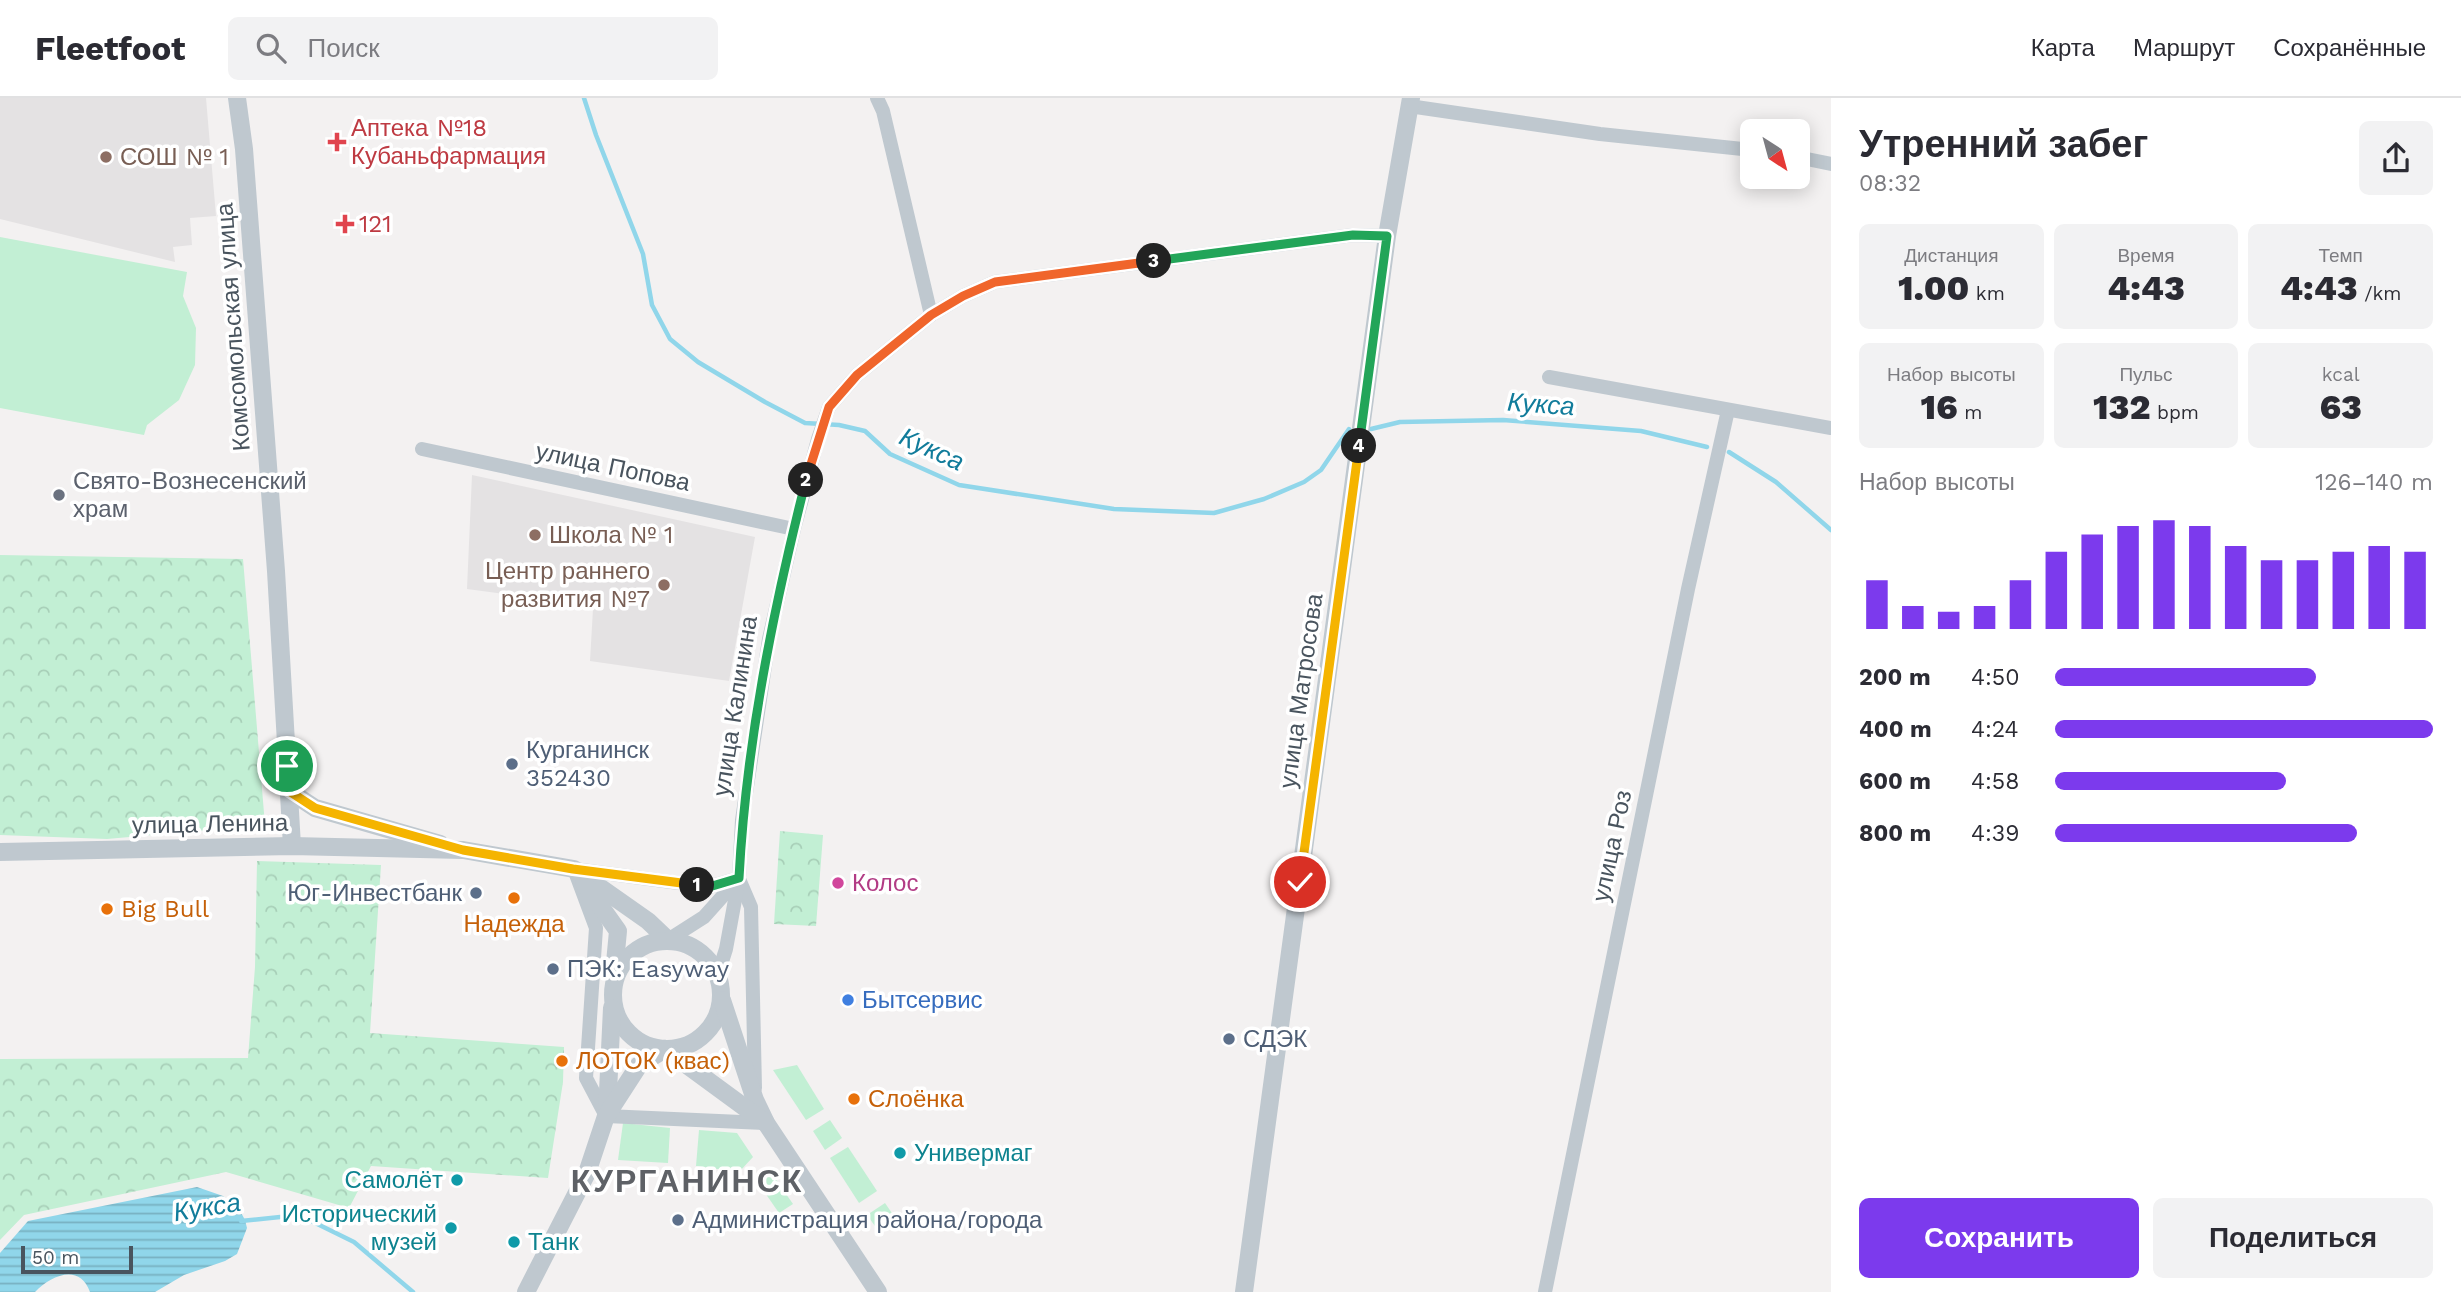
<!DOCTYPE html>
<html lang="ru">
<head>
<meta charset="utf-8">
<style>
  :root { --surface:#fff; --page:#f2f2f3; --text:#2b2b33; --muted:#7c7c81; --line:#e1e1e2; --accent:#7c3aed }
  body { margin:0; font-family:"Work Sans",sans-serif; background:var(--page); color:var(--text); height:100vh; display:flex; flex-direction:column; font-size:26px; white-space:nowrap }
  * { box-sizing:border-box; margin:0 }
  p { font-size:23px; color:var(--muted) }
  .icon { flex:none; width:38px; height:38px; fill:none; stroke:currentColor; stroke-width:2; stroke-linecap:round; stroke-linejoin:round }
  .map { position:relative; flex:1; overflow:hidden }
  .side { display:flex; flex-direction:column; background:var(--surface); width:630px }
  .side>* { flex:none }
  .needle { width:46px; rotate:144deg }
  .controls { position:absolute; left:1740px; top:21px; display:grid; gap:14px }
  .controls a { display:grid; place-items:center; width:70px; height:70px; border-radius:10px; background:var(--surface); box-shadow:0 4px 18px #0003; font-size:35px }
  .scale { position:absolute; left:21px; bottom:18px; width:112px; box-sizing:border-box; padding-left:7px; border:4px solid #49545e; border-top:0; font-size:19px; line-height:24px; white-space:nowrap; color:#49545e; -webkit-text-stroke:5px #fff; paint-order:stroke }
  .pin { position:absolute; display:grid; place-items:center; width:60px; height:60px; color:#fff; margin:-30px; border:4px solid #fff; border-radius:50%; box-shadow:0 2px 7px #0007 }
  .km { position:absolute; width:35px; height:35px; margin:-18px; border-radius:50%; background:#222; color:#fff; font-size:19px; line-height:35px; text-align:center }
  .round { display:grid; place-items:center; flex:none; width:74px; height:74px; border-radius:10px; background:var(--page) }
  .overview { display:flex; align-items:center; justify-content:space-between; height:119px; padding:0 28px }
  h1 { font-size:38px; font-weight:800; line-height:52px }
  .stats { display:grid; grid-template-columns:repeat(3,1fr); gap:10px; height:119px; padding:7px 28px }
  .stats div { display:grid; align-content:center; border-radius:10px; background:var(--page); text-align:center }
  .stats b { font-size:35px; font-weight:800 }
  .stats small { font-size:19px; font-weight:400 }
  .stats p { font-size:19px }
  .chart { height:196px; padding:14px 28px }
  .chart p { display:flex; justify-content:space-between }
  .chart svg { width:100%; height:126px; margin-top:7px; stroke:var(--accent); stroke-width:6 }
  .action { display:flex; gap:14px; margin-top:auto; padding:14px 28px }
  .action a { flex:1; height:80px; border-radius:10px; background:var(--accent); color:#fff; font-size:28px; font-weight:800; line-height:80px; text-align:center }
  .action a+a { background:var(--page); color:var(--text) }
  ul { padding:0 28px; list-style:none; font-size:23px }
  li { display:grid; grid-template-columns:112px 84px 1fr; align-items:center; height:52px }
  li i { height:18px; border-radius:9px; background:var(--accent) }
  header { display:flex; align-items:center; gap:42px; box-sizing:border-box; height:98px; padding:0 35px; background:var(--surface); border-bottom:2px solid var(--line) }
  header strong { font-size:33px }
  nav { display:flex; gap:38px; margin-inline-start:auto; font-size:24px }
  .search { width:490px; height:63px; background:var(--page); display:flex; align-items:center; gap:18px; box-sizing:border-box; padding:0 24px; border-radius:10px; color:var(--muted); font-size:26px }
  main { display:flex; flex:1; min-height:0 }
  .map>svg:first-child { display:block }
  .education { fill:#e4e2e3 }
  .grass { fill:#c2efd4 }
  .park { fill:url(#park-crowns) }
  .water { fill:url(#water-rules) }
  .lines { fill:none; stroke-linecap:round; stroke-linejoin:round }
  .stream { stroke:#90d6ea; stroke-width:4.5 }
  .minor { stroke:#bfc8cf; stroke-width:14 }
  .tertiary { stroke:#bfc8cf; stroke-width:18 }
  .split-1-casing { stroke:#fff; stroke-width:14 }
  .split-2-casing { stroke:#fff; stroke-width:14 }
  .split-3-casing { stroke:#fff; stroke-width:14 }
  .split-4-casing { stroke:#fff; stroke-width:14 }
  .split-5-casing { stroke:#fff; stroke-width:14 }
  .split-1 { stroke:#f5b400; stroke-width:9 }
  .split-2 { stroke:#22a559; stroke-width:9 }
  .split-3 { stroke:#f0652b; stroke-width:9 }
  .split-4 { stroke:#22a559; stroke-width:9 }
  .split-5 { stroke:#f5b400; stroke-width:9 }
  .health-dot { fill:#e0444e; stroke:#fff; stroke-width:2.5 }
  .education-dot { fill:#8d6e63; stroke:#fff; stroke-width:2.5 }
  .worship-dot { fill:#6b7280; stroke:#fff; stroke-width:2.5 }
  .service-dot { fill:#5c6f8a; stroke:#fff; stroke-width:2.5 }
  .hotel-dot { fill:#d1479c; stroke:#fff; stroke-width:2.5 }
  .food-dot { fill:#e8710a; stroke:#fff; stroke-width:2.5 }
  .shop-dot { fill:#3f7fe0; stroke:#fff; stroke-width:2.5 }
  .culture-dot { fill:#0f9aa8; stroke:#fff; stroke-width:2.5 }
  .labels { text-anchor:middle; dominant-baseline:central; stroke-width:7; stroke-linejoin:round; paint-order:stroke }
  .health-label { font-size:24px; fill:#be3a42; stroke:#fff; text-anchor:start }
  .education-label { font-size:24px; fill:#785e54; stroke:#fff; text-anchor:start }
  .street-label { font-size:24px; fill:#49545e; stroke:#fff }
  .worship-label { font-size:24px; fill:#5b616d; stroke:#fff; text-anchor:start }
  .service-label { font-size:24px; fill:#4e5e75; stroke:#fff; text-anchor:start }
  .hotel-label { font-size:24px; fill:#b23c85; stroke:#fff; text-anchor:start }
  .food-label { font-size:24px; fill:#c56008; stroke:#fff; text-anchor:start }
  .shop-label { font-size:24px; fill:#366cbe; stroke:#fff; text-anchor:start }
  .culture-label { font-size:24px; fill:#0d838f; stroke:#fff; text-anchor:start }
  .water-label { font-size:26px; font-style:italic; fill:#117c9b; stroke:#fff }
  .district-label { font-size:32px; font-weight:bold; letter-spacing:2px; fill:#5e6166; stroke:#fff }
</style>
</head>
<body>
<header>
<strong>Fleetfoot</strong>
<div class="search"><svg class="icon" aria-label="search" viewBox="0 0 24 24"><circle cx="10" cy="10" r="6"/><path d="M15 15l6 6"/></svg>Поиск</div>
<nav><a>Карта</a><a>Маршрут</a><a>Сохранённые</a></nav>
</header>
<main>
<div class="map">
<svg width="1831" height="1194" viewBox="0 0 1831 1194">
  <defs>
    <pattern id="park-crowns" width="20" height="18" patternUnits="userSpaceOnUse" patternTransform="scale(1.75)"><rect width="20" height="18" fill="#c2efd4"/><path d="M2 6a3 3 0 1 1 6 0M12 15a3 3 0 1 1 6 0" fill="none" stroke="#a8cfb8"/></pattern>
    <pattern id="water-rules" width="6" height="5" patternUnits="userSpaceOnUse" patternTransform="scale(1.75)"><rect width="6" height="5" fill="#90d6ea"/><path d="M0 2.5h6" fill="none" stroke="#78b0c1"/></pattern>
  </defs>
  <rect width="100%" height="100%" fill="#f3f1f1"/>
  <!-- education -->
  <g class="education">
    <path d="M0 0H206L216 118 190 120 192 147 173 149 175 164 0 121Z"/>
    <path d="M472 377 755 439 729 583 590 563 593 511 579 506 467 491Z"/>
  </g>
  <!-- grass -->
  <g class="grass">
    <path d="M0 139 187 174 183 198 196 230 195 267 179 302 147 327 144 337 0 310Z"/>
    <path d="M797 967 824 1011 806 1022 773 972Z"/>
    <path d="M830 1022 842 1040 825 1052 813 1033Z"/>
    <path d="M623 1025 670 1030 668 1065 618 1062Z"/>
    <path d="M699 1032 737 1035 753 1059 739 1074 696 1068Z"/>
    <path d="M848 1049 877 1093 859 1105 830 1060Z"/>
    <path d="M768 1070 793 1106 779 1115 754 1079Z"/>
    <path d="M885 1105 898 1124 880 1135 867 1117Z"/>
  </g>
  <!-- park -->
  <g class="park">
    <path d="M0 457 243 461 265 727 107 741 0 737Z"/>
    <path d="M780 733 823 737 816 828 774 826Z"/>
    <path d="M257 763 381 767 370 935 564 949 563 984 548 1080 371 1068 349 1110 226 1074 24 1117 0 1142V961L248 960 255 869Z"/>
  </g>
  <!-- water -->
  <path class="water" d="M197 1089 223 1098 238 1109 245 1122 247 1130 237 1156 225 1163 184 1177 155 1194H90C80 1165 51 1177 35 1194H0V1155L28 1123Z"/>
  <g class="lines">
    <!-- stream -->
    <g class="stream">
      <path d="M584 0 596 37 643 156 652 207 670 241 698 264 765 304 805 325 839 327 865 333 890 356 959 387 1114 411 1214 415 1264 401 1304 384 1321 372 1349 331"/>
      <path d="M1371 331 1400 324 1503 322 1641 333 1707 349"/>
      <path d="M1729 354 1776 384 1831 432"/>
      <path d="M241 1123 299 1117 354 1144 413 1194"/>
    </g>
    <!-- minor -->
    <g class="minor">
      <path d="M877 0 883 13 931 217"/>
      <path d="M1409 8 1600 36 1752 52"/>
      <path d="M1797 59 1831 66"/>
      <path d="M1549 279 1831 330"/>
      <path d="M422 351 794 431"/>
      <path d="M739 780 709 789 574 771 596 830 586 980 606 1018 766 1025"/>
      <path d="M739 781 751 809 755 990"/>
      <path d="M668 842 704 819 738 781"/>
      <path d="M718 876 726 851 739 780 742 722 769 541 794 431 818 341 829 309 857 277 931 217 963 198 995 184 1353 137 1387 138"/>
      <path d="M1545 1194 1688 491 1728 312"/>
    </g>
    <!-- tertiary -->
    <g class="tertiary">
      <path d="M237 0 244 51 276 473 292 748"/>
      <path d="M289 693 315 710 440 746"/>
      <path d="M0 754 292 748 463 752 574 771 648 823 668 842"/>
      <path d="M584 785 618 833 614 875"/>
      <circle cx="667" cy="897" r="54"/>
      <path d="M722 902 755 1002 766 1025 878 1194"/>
      <path d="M607 1015 612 910"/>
      <path d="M526 1194 587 1075 606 1018 639 967 665 951 766 1025"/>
      <path d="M1244 1194 1387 138 1411 0"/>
    </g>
  </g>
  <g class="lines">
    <!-- split-1 casing -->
    <g class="split-1-casing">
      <path id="split-1" d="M287 668 289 693 315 710 463 752 573 771 697 787"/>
    </g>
    <!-- split-2 casing -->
    <g class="split-2-casing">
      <path id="split-2" d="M697 787 709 789 739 780C746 646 773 512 806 382"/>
    </g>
    <!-- split-3 casing -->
    <g class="split-3-casing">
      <path id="split-3" d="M806 382 829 309 857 277 931 217 963 198 995 184 1154 163"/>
    </g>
    <!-- split-4 casing -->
    <g class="split-4-casing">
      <path id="split-4" d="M1154 163 1353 137 1387 138 1359 348"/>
    </g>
    <!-- split-5 casing -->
    <g class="split-5-casing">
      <path id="split-5" d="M1300 784 1359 348"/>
    </g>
    <!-- split-1 -->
    <use href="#split-1" class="split-1"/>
    <!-- split-2 -->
    <use href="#split-2" class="split-2"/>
    <!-- split-3 -->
    <use href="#split-3" class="split-3"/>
    <!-- split-4 -->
    <use href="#split-4" class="split-4"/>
    <!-- split-5 -->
    <use href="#split-5" class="split-5"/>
  </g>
  <!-- markers -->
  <g class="health-dot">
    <path d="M333.5 33.5h7v7h7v7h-7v7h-7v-7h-7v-7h7z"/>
    <path d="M341.5 115.5h7v7h7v7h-7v7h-7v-7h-7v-7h7z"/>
  </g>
  <g class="education-dot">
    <circle cx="106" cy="59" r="7"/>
    <circle cx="535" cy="437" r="7"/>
    <circle cx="664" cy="487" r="7"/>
  </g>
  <circle class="worship-dot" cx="59" cy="397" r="7"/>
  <g class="service-dot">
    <circle cx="512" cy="666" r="7"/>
    <circle cx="476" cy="795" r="7"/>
    <circle cx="553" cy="871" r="7"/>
    <circle cx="1229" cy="941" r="7"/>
    <circle cx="678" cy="1122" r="7"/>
  </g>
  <circle class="hotel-dot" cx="838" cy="785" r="7"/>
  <g class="food-dot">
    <circle cx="514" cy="800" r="7"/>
    <circle cx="107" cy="811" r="7"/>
    <circle cx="562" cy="963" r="7"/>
    <circle cx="854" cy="1001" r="7"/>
  </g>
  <circle class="shop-dot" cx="848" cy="902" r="7"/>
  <g class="culture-dot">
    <circle cx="900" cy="1055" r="7"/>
    <circle cx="457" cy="1082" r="7"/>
    <circle cx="451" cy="1130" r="7"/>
    <circle cx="514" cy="1144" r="7"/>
  </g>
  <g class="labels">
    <!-- health labels -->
    <g class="health-label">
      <text x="351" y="30">Аптека №18<tspan x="351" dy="28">Кубаньфармация</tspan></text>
      <text x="359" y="126">121</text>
    </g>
    <!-- education labels -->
    <g class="education-label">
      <text x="120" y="59">СОШ № 1</text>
      <text x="549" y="437">Школа № 1</text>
      <text x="650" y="473" text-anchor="end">Центр раннего<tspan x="650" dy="28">развития №7</tspan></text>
    </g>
    <!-- street labels -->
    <g class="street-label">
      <text transform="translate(233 229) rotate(-94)">Комсомольская улица</text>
      <text transform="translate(613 369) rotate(12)">улица Попова</text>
      <text transform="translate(1301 593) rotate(-82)">улица Матросова</text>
      <text transform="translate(735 608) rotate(-81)">улица Калинина</text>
      <text transform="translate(210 726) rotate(-1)">улица Ленина</text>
      <text transform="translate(1612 748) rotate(-78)">улица Роз</text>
    </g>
    <!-- worship labels -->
    <g class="worship-label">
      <text x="73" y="383">Свято-Вознесенский<tspan x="73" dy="28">храм</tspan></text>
    </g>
    <!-- service labels -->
    <g class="service-label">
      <text x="526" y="652">Курганинск<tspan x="526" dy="28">352430</tspan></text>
      <text x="462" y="795" text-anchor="end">Юг-Инвестбанк</text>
      <text x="567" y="871">ПЭК: Easyway</text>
      <text x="1243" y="941">СДЭК</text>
      <text x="692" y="1122">Администрация района/города</text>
    </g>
    <!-- hotel labels -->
    <g class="hotel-label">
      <text x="852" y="785">Колос</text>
    </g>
    <!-- food labels -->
    <g class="food-label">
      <text x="121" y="811">Big Bull</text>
      <text x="514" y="826" text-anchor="middle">Надежда</text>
      <text x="576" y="963">ЛОТОК (квас)</text>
      <text x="868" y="1001">Слоёнка</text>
    </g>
    <!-- shop labels -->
    <g class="shop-label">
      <text x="862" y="902">Бытсервис</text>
    </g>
    <!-- culture labels -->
    <g class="culture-label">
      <text x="914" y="1055">Универмаг</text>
      <text x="443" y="1082" text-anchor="end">Самолёт</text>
      <text x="437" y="1116" text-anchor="end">Исторический<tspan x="437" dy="28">музей</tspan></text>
      <text x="528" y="1144">Танк</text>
    </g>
    <!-- water labels -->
    <g class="water-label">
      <text transform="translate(1541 306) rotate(4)">Кукса</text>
      <text transform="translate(932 351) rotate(25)">Кукса</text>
      <text transform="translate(207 1109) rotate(-9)">Кукса</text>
    </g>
    <!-- district labels -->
    <g class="district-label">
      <text x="687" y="1083">КУРГАНИНСК</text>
    </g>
  </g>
</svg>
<div class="controls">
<a><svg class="needle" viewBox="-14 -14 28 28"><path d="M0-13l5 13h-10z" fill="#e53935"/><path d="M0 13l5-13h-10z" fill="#7c7c81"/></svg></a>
</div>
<div class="scale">50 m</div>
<div class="pin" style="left:287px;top:668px;background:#1e9e55"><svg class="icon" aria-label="arrive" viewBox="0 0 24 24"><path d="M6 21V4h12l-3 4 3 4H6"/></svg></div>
<div class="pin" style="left:1300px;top:784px;background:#d93025"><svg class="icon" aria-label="check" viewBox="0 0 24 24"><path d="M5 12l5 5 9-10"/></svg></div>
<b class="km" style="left:697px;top:787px">1</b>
<b class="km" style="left:806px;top:382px">2</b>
<b class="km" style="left:1154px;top:163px">3</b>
<b class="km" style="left:1359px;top:348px">4</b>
</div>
<section class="side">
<div class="overview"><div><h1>Утренний забег</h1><p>08:32</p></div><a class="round"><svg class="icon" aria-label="share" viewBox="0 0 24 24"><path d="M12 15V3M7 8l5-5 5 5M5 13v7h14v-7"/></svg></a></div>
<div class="stats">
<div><p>Дистанция</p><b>1.00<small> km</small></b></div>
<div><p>Время</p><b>4:43</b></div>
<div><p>Темп</p><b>4:43<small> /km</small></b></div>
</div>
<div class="stats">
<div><p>Набор высоты</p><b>16<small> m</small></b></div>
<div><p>Пульс</p><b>132<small> bpm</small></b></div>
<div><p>kcal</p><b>63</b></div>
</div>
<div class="chart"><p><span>Набор высоты</span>126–140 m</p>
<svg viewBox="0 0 160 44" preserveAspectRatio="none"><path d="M5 44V27M15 44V36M25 44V38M35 44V36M45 44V27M55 44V17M65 44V11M75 44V8M85 44V6M95 44V8M105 44V15M115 44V20M125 44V20M135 44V17M145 44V15M155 44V17"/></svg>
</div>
<ul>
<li><b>200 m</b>4:50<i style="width:69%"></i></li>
<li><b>400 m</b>4:24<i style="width:100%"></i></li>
<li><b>600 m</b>4:58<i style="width:61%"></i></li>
<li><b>800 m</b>4:39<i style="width:80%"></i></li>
</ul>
<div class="action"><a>Сохранить</a><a>Поделиться</a></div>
</section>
</main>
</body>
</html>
